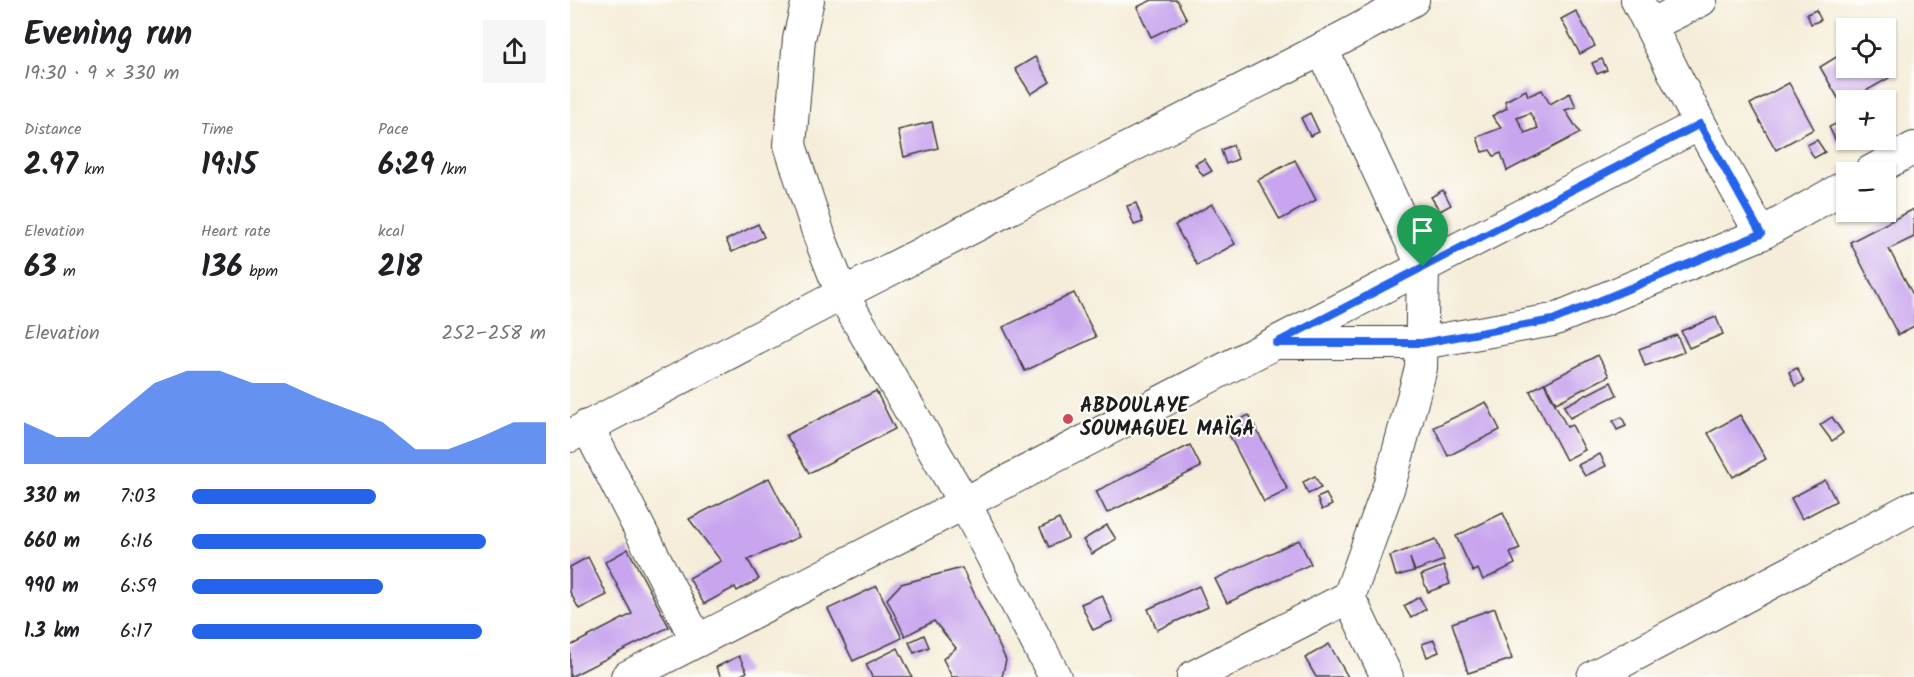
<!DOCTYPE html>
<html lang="en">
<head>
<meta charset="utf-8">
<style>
  :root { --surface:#fff; --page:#f6f6f6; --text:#202124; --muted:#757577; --accent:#2563eb }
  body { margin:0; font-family:Kalam,sans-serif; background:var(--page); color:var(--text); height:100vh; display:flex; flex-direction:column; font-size:22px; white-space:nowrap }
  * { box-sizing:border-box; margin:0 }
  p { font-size:20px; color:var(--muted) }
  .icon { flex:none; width:33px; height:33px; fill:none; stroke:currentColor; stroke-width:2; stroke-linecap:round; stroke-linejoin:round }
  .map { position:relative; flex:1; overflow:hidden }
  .sheet { display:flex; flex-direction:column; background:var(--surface); width:570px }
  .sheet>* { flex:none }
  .tools { position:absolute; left:1266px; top:18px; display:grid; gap:12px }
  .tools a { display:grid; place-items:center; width:60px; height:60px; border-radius:0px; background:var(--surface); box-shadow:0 2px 4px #0004; font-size:30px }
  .pin { position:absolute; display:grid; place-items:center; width:51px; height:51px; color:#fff; margin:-62px -26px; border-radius:50% 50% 50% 0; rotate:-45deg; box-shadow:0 0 6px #0007 }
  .pin .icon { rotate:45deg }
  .round { display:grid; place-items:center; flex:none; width:63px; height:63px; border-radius:0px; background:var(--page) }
  .summary { display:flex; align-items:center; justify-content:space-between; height:102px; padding:0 24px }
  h1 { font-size:33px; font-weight:800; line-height:45px }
  .figures { display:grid; grid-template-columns:repeat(3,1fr); gap:9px; height:102px; padding:6px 24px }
  .figures div { display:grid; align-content:center }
  .figures b { font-size:30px; font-weight:800 }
  .figures small { font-size:16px; font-weight:400 }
  .figures p { font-size:16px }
  .chart { height:168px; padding:12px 24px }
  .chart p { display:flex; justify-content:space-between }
  .chart svg { width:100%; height:108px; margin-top:6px; fill:var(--accent); opacity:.7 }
  ul { padding:0 24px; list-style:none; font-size:20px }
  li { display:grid; grid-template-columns:96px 72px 1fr; align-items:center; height:45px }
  li i { height:15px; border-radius:8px; background:var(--accent) }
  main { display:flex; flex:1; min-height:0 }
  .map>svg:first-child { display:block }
  .building { fill:#c8a5ee; fill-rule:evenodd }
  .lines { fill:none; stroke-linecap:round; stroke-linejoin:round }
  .minor-casing { stroke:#3d3b38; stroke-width:34 }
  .minor { stroke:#fff; stroke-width:32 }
  .route-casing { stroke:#fff; stroke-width:12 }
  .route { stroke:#2563eb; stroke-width:8 }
  .poi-dot { fill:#d1495b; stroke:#fdfcf7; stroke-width:2 }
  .labels { text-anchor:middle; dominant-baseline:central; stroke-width:4.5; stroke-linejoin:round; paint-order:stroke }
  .poi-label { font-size:20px; font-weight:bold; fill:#1c1c1c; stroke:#fdfcf7; text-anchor:start }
</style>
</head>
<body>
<main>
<section class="sheet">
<div class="summary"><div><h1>Evening run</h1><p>19:30 · 9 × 330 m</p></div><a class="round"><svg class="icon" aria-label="share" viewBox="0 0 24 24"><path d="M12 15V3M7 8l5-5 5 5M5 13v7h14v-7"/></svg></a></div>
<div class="figures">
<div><p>Distance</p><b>2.97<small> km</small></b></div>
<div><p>Time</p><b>19:15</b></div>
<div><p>Pace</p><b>6:29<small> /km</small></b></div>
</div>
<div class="figures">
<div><p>Elevation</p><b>63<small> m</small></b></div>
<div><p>Heart rate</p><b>136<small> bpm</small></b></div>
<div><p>kcal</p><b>218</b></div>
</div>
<div class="chart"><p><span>Elevation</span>252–258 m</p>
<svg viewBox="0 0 160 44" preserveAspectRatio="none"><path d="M0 44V27L10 33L20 33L30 22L40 11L50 6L60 6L70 11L80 11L90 17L100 22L110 27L120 38L130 38L140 33L150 27L160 27V44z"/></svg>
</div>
<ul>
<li><b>330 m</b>7:03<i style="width:52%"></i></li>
<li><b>660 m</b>6:16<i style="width:83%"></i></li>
<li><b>990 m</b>6:59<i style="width:54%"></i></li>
<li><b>1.3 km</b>6:17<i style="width:82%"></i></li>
</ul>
</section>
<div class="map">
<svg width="1344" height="677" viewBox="0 0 1344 677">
  <rect width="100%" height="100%" fill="#fdfcf7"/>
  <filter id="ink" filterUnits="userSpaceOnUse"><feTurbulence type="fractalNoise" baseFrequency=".0167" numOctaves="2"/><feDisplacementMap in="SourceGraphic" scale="12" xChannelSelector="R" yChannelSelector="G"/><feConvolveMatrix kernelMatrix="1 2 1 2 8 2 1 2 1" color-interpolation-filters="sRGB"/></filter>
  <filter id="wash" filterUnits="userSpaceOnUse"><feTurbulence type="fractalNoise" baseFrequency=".008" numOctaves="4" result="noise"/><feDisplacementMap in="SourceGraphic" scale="24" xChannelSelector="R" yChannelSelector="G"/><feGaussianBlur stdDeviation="1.35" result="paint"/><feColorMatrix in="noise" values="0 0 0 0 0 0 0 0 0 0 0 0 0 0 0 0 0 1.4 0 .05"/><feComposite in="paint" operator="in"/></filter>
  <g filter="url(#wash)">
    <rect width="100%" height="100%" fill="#f5edd9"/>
    <g id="blocks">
      <!-- building -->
      <g class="building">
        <path d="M582 0H607L617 20 581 37 567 7Z"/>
        <path d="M1246 10 1251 20 1241 24 1237 14Z"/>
        <path d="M1006 11 1025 46 1010 54 991 19Z"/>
        <path d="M1276 51V68H1313L1319 78 1280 100H1276V103L1272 105 1250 67Z"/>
        <path d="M465 57 480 82 461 94 445 69Z"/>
        <path d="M1032 59 1037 70 1027 74 1022 63Z"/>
        <path d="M1219 83 1244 129 1206 150 1180 104Z"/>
        <path d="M956 90 958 96 972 90 980 104 1000 93 1006 107 995 110 1010 133 937 171 931 153 924 156 920 150 912 152 907 137 931 128 922 116 937 108 935 101ZM960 113 968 128 955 133 947 118Z"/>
        <path d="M740 113 749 132 740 136 731 118Z"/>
        <path d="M362 122 368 148 334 157 328 130Z"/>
        <path d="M1270 122 1276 134V138L1267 143 1259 127Z"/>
        <path d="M1247 140 1255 152 1244 158 1237 145Z"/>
        <path d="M663 145 668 159 656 164 651 150Z"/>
        <path d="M634 159 642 171 633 176 625 164Z"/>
        <path d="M725 160 746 200 710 220 688 180Z"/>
        <path d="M873 190 881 205 870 211 861 197Z"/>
        <path d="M566 203 573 222 564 225 557 206Z"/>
        <path d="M642 204 665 244 627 265 605 225Z"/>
        <path d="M1344 209V237L1319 249 1344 297V326L1328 335 1280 242Z"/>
        <path d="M188 224 194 237 162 252 156 240Z"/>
        <path d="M504 293 526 337 455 371 433 327Z"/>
        <path d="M1146 317 1153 334 1119 348 1111 331Z"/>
        <path d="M1107 335 1114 352 1075 366 1069 349Z"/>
        <path d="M1028 355 1039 376 986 403 975 383Z"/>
        <path d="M1227 368 1234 382 1225 386 1219 372Z"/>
        <path d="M1041 382 1047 395 1000 418 994 406Z"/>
        <path d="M974 383 997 427 1002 425 1015 450 996 460 960 391Z"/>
        <path d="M306 391 325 429 239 473 216 435Z"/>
        <path d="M916 402 930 430 878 456 864 427Z"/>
        <path d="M679 415 718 490 694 502 655 427Z"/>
        <path d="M1170 415 1196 459 1163 477 1138 433Z"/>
        <path d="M1052 417 1056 426 1047 430 1043 421Z"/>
        <path d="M1262 417 1273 433 1262 441 1250 425Z"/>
        <path d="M620 445 631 467 537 513 526 491Z"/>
        <path d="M1030 454 1036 466 1015 476 1008 465Z"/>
        <path d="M745 476 751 488 738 494 733 482Z"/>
        <path d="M199 478 229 537 178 560 189 579 167 591 165 587 134 604 119 578 151 561 119 519Z"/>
        <path d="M1255 480 1266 501 1232 519 1221 498Z"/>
        <path d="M756 494 762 505 752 510 747 498Z"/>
        <path d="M933 513 950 549 940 553 945 564 913 580 908 569 903 572 886 536Z"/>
        <path d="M489 519 498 538 479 547 470 528Z"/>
        <path d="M537 525 546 539 522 554 513 540Z"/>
        <path d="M866 539 874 560 845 571 840 558 844 571 826 576 820 556Z"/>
        <path d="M729 540 741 564 657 603 645 579Z"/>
        <path d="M58 549 99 627 0 677V646L62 614 35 562Z"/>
        <path d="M18 557 37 595 9 609 0 592V567Z"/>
        <path d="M874 566 880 584 858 592 851 575Z"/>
        <path d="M392 568 436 660 432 677H382L373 659 386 648 364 621 335 636 317 599 331 584Z"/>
        <path d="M307 586 332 638 283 661 258 609Z"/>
        <path d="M629 586 638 607 587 630 578 609Z"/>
        <path d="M532 595 543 621 523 630 511 604Z"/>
        <path d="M849 597 856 609 841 618 834 606Z"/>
        <path d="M925 608 942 659 898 673 882 623Z"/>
        <path d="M354 635 359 647 344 653 339 642Z"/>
        <path d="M864 640 869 652 857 657 852 644Z"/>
        <path d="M759 644 778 677H746L735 658Z"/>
        <path d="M328 648 342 677H302L296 664Z"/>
        <path d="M169 656 177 672 167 677H151L146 667Z"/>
      </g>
    </g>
  </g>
  <g filter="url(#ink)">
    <use href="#blocks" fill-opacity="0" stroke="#3d3b38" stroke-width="1.5"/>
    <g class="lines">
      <!-- minor casing -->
      <g class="minor-casing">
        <g id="minor">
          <path d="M238 0 229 39 220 145 250 238 272 294 395 504 485 677"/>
          <path d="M1067 0 1130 124 1191 234"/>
          <path d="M1081 25 1131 0"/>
          <path d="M1300 172 1344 148"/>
          <path d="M712 343H852L983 320 1191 234 1276 186"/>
          <path d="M17 426 127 641"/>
          <path d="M0 436 272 294 752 49 843 0"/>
          <path d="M779 597 817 677"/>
          <path d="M57 677 1130 124"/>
          <path d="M623 677 779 597 819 486 851 368 853 267 752 49"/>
          <path d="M1023 677 1344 507"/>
        </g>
      </g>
      <!-- minor -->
      <use href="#minor" class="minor"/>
    </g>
  </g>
  <g class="lines" filter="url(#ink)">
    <!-- route casing -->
    <g class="route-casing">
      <path id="route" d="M1130 124 1191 234 983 320 852 343H706Z"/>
    </g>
    <!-- route -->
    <use href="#route" class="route"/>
  </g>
  <!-- markers -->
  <circle class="poi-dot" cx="498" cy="419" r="6"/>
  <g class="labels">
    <!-- poi labels -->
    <g class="poi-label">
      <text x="510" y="407">ABDOULAYE<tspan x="510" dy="23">SOUMAGUEL MAÏGA</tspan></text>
    </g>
  </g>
</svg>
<div class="tools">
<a><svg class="icon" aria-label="locate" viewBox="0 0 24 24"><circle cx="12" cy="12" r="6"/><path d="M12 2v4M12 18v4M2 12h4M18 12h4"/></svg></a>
<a>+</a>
<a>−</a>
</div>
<div class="pin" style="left:853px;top:267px;background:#1e9e55"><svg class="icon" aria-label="arrive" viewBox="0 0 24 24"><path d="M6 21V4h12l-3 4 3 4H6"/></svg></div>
</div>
</main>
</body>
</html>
